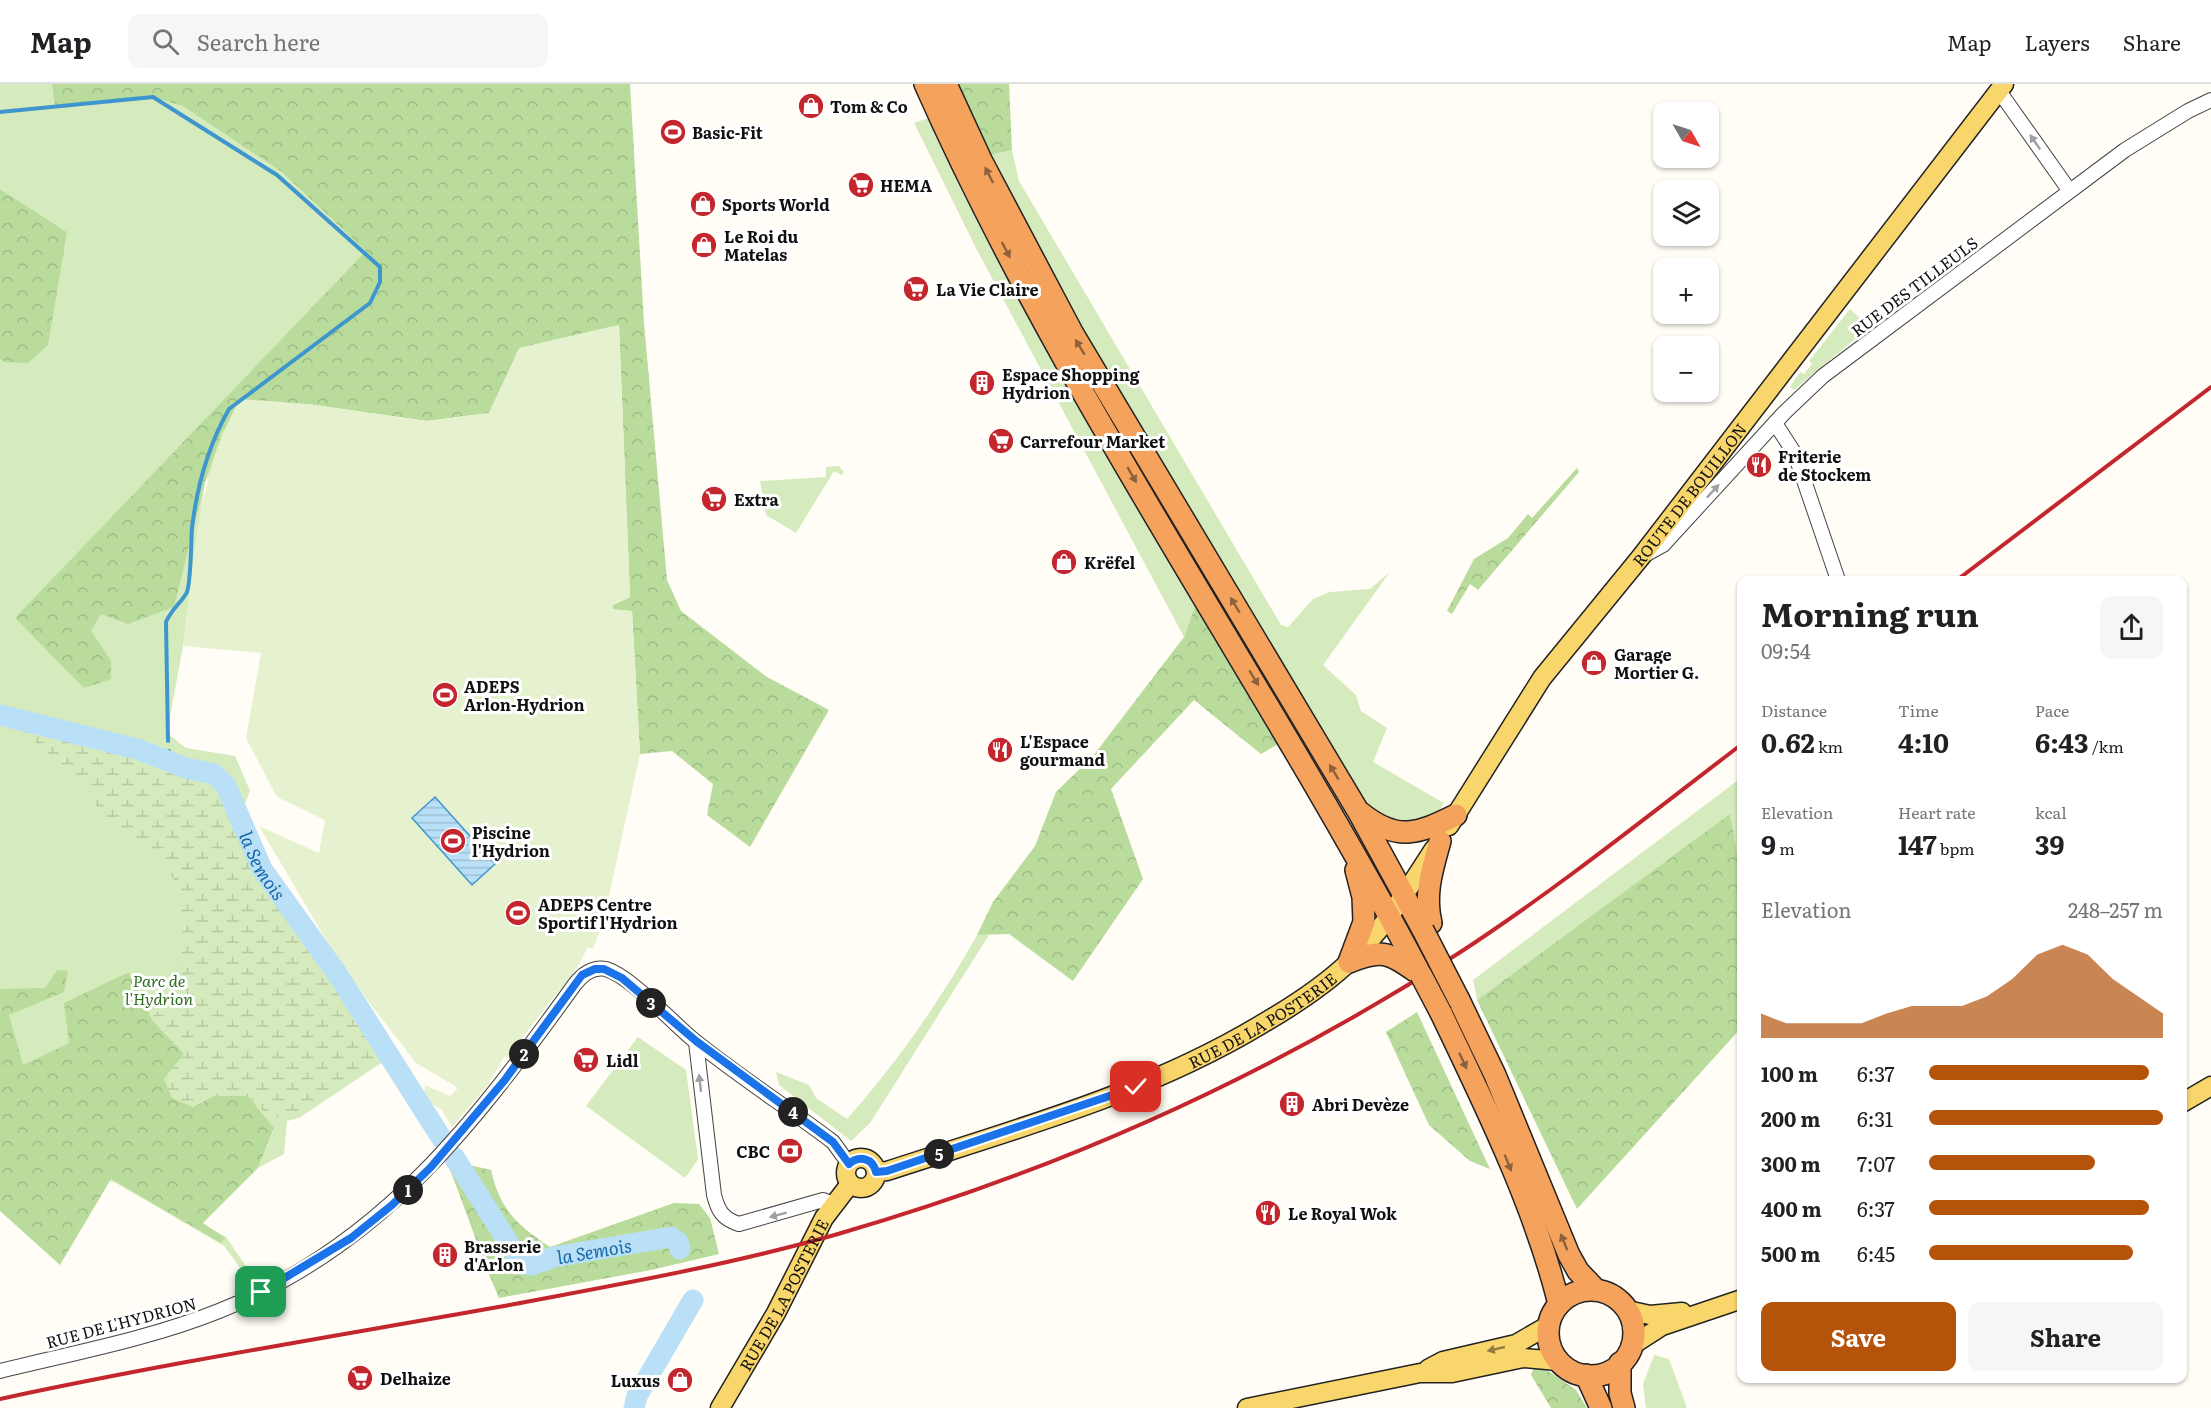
<!DOCTYPE html>
<html lang="en">
<head>
<meta charset="utf-8">
<style>
  :root { --surface:#fff; --page:#f6f6f6; --text:#202124; --muted:#757577; --line:#e0e0e0; --accent:#b45309 }
  body { margin:0; font-family:Literata,serif; background:var(--page); color:var(--text); height:100vh; display:flex; flex-direction:column; font-size:22px; white-space:nowrap }
  * { box-sizing:border-box; margin:0 }
  p { font-size:20px; color:var(--muted) }
  .icon { flex:none; width:33px; height:33px; fill:none; stroke:currentColor; stroke-width:2; stroke-linecap:round; stroke-linejoin:round }
  .map { position:relative; flex:1; overflow:hidden }
  .details { position:absolute; left:1737px; top:492px; width:450px; height:807px; display:flex; flex-direction:column; background:var(--surface); border-radius:12px; box-shadow:0 2px 4px #0004 }
  .details>* { flex:none }
  .needle { width:39px; rotate:129deg }
  .fabs { position:absolute; left:1653px; top:18px; display:grid; gap:12px }
  .fabs a { display:grid; place-items:center; width:66px; height:66px; border-radius:12px; background:var(--surface); box-shadow:0 2px 4px #0004; font-size:30px }
  .pin { position:absolute; display:grid; place-items:center; width:51px; height:51px; color:#fff; margin:-26px; border-radius:12px; box-shadow:0 3px 9px #0006 }
  .km { position:absolute; width:30px; height:30px; margin:-15px; border-radius:50%; background:#222; color:#fff; font-size:16px; line-height:30px; text-align:center }
  .round { display:grid; place-items:center; flex:none; width:63px; height:63px; border-radius:12px; background:var(--page) }
  .overview { display:flex; align-items:center; justify-content:space-between; height:102px; padding:0 24px }
  h1 { font-size:33px; font-weight:700; line-height:45px }
  .figures { display:grid; grid-template-columns:repeat(3,1fr); gap:9px; height:102px; padding:6px 24px }
  .figures div { display:grid; align-content:center }
  .figures b { font-size:26px; font-weight:700 }
  .figures small { font-size:16px; font-weight:400 }
  .figures p { font-size:16px }
  .chart { height:168px; padding:12px 24px }
  .chart p { display:flex; justify-content:space-between }
  .chart svg { width:100%; height:108px; margin-top:6px; fill:var(--accent); opacity:.7 }
  .cta { display:flex; gap:12px; margin-top:auto; padding:12px 24px }
  .cta a { flex:1; height:69px; border-radius:12px; background:var(--accent); color:#fff; font-size:24px; font-weight:700; line-height:69px; text-align:center }
  .cta a+a { background:var(--page); color:var(--text) }
  ul { padding:0 24px; list-style:none; font-size:20px }
  li { display:grid; grid-template-columns:96px 72px 1fr; align-items:center; height:45px }
  li i { height:15px; border-radius:8px; background:var(--accent) }
  header { display:flex; align-items:center; gap:36px; box-sizing:border-box; height:84px; padding:0 30px; background:var(--surface); border-bottom:2px solid var(--line) }
  header strong { font-size:28px }
  nav { display:flex; gap:33px; margin-inline-start:auto; font-size:21px }
  .search { width:420px; height:54px; background:var(--page); display:flex; align-items:center; gap:15px; box-sizing:border-box; padding:0 21px; border-radius:12px; color:var(--muted); font-size:22px }
  .map>svg:first-child { display:block }
  .green { fill:#d5ebbd }
  .forest { fill:url(#forest-crowns) }
  .wetland { fill:url(#wetland-marsh) }
  .pitch { fill:#e6f2cf }
  .water { fill:url(#water-rules); stroke:#3f96cf; stroke-width:1.5 }
  .lines { fill:none; stroke-linecap:round; stroke-linejoin:round }
  .stream { stroke:#3f96cf; stroke-width:4 }
  .river { stroke:#b9e0f7; stroke-width:21 }
  .minor-casing { stroke:#444; stroke-width:16 }
  .major-casing { stroke:#222; stroke-width:21 }
  .highway-casing { stroke:#222; stroke-width:24 }
  .minor { stroke:#fff; stroke-width:14 }
  .major { stroke:#f9d66b; stroke-width:18 }
  .highway { stroke:#f5a25d; stroke-width:21 }
  .rail { stroke:#c4262e; stroke-width:4 }
  .highway-bridge-casing { stroke:#222; stroke-width:24; stroke-linecap:butt }
  .highway-bridge { stroke:#f5a25d; stroke-width:21 }
  .oneway { fill:#a0a0a0 }
  .oneway2 { fill:#8e613b }
  .oneway3 { fill:#917d42 }
  .route-casing { stroke:#fff; stroke-width:12 }
  .route { stroke:#1a73e8; stroke-width:8 }
  .labels { text-anchor:middle; dominant-baseline:central; stroke-width:6; stroke-linejoin:round; paint-order:stroke }
  .poi-label { font-size:16px; font-weight:bold; fill:#111; stroke:#fff; text-anchor:start }
  .street-label { font-size:16px; fill:#111; stroke:#fff }
  .park-label { font-size:16px; font-style:italic; fill:#2f6b1f; stroke:#fff }
  .water-label { font-size:18px; font-style:italic; fill:#1768a6; stroke:#fff }
</style>
</head>
<body>
<header>
<strong>Map</strong>
<div class="search"><svg class="icon" aria-label="search" viewBox="0 0 24 24"><circle cx="10" cy="10" r="6"/><path d="M15 15l6 6"/></svg>Search here</div>
<nav><a>Map</a><a>Layers</a><a>Share</a></nav>
</header>
<div class="map">
<svg width="2211" height="1324" viewBox="0 0 2211 1324">
  <defs>
    <pattern id="forest-crowns" width="20" height="18" patternUnits="userSpaceOnUse" patternTransform="scale(1.5)"><rect width="20" height="18" fill="#b9dc9c"/><path d="M2 6a3 3 0 1 1 6 0M12 15a3 3 0 1 1 6 0" fill="none" stroke="#9ebc85"/></pattern>
    <pattern id="wetland-marsh" width="20" height="14" patternUnits="userSpaceOnUse" patternTransform="scale(1.5)"><rect width="20" height="14" fill="#d5ebbd"/><path d="M1 5h8M5 5V1M11 12h8M15 12V8" fill="none" stroke="#b6c8a1"/></pattern>
    <pattern id="water-rules" width="6" height="5" patternUnits="userSpaceOnUse" patternTransform="scale(1.5)"><rect width="6" height="5" fill="#b9e0f7"/><path d="M0 2.5h6" fill="none" stroke="#9ebfd3"/></pattern>
  </defs>
  <rect width="100%" height="100%" fill="#fffdf5"/>
  <!-- green -->
  <g class="green">
    <path d="M0 0H52L56 21 67 0H482L205 398 183 562 167 649 186 664 235 672 250 707 242 727 258 766 396 969 299 1034 287 1037 284 1070 258 1084 274 1045 105 1085 226 1153 256 1197 252 1200 224 1162 116 1099 77 1086 0 1024V275L4 278 67 148 0 105Z"/>
    <path d="M929 34 1196 519 1184 553 977 166 914 39Z"/>
    <path d="M1012 66 1019 97 1281 541 1288 543 1313 515 1330 508 1370 505 1390 488 1323 581 1356 611 1361 627 1387 644 1373 678 1444 719 1438 729 1407 744 1364 724 1078 237 990 71Z"/>
    <path d="M1850 225 1869 243 1794 306 1790 303 1800 288 1804 290 1812 280 1809 277Z"/>
    <path d="M839 382 844 388 842 391 834 387 796 449 766 431 760 397 826 393V383Z"/>
    <path d="M1741 694V789L1730 731 1477 916 1473 896Z"/>
    <path d="M977 851H989L870 1039 851 1057 779 1001 776 988 809 1001 816 1014 847 1035C896 980 941 916 977 851Z"/>
    <path d="M638 953 686 986 698 1075 685 1094 586 1022Z"/>
    <path d="M1654 1271 1669 1275 1687 1324H1646L1643 1300Z"/>
  </g>
  <!-- forest -->
  <g class="forest">
    <path d="M52 0H630L644 239 667 496 681 527 767 593 829 626 750 763 707 731 713 700 672 667 640 670 632 527 613 526V521L630 513 619 241 520 264 489 329 427 337 307 320 223 346 205 398 174 523 128 540 101 530 91 547 111 577V595L84 604 15 534 366 167 282 88 183 22 149 12 55 21Z"/>
    <path d="M959 0H1009L1012 66 990 71Z"/>
    <path d="M0 105 67 148 48 261 28 279 4 278 0 275Z"/>
    <path d="M1577 384 1579 388 1478 506 1470 500 1452 530 1447 527 1474 475 1508 454 1528 430 1532 434Z"/>
    <path d="M1196 519 1280 659 1261 670 1194 616 1111 705 1143 795 1073 897 1009 850 977 851 993 818 1035 762 1056 708 1093 672 1184 553Z"/>
    <path d="M1730 730 1741 789V944L1577 1125 1477 916Z"/>
    <path d="M57 886 68 887 64 908 9 931 23 981 69 959 64 919 129 888 152 936 184 970 164 995 193 1023 214 1012H248L274 1044 258 1084 203 1139 225 1154 221 1159 111 1095 60 1181 0 1127V905L45 904Z"/>
    <path d="M1417 928 1490 1085 1470 1077 1429 1041 1386 948Z"/>
    <path d="M452 1077 491 1086C500 1126 517 1141 550 1163L674 1119 699 1120 710 1134 719 1170 651 1186 499 1214C480 1171 466 1125 448 1081Z"/>
    <path d="M1534 1282H1541L1576 1306 1587 1324H1551L1531 1291Z"/>
  </g>
  <!-- wetland -->
  <path class="wetland" d="M5 632 137 665 186 684 214 690 226 702 262 785 338 891 385 967 287 1037 262 1026 248 1012H214L193 1023 172 1014 164 995 184 970 152 936 154 930 187 910 175 869 184 856 177 800 154 767 104 737 87 702Z"/>
  <!-- pitch -->
  <path class="pitch" d="M619 241 630 513 613 521V525L632 527 640 670 604 835 593 865 588 863 577 884 507 973 505 971 488 1001 452 1043 441 1025 424 1016 425 1001 450 1012 458 1004 416 979 342 883 259 742 319 769 325 736 277 713 246 654 261 569 183 562C194 476 197 392 240 315L307 320 427 337 489 329 519 264Z"/>
  <!-- water -->
  <path class="water" d="M435 713 495 780 472 801 412 734Z"/>
  <g class="lines">
    <!-- stream -->
    <g class="stream">
      <path d="M0 28 153 13 277 91 380 183V198L370 219 229 325C208 362 197 402 192 444 191 458 191 497 187 508 183 517 172 524 166 538L168 657"/>
      <path d="M169 667V677"/>
    </g>
    <!-- river -->
    <g class="river">
      <path id="s1" d="M0 631 137 665 186 684 214 690 226 702 262 785 338 891 442 1055"/>
      <path id="s2" d="M454 1073 522 1180 531 1181 554 1173 671 1153 678 1158 680 1165"/>
      <path d="M634 1324 637 1312 693 1216"/>
    </g>
    <!-- minor casing -->
    <g class="minor-casing">
      <g id="minor">
        <path d="M1999 7 2069 106"/>
        <path d="M1775 339 1795 370 1838 496"/>
        <path d="M1645 471 1663 461 1784 329 1823 292 2125 66 2188 27 2211 16"/>
        <path d="M696 958 714 1111C718 1127 723 1135 739 1140L823 1116 833 1120"/>
        <path d="M0 1287C73 1269 149 1255 219 1227 383 1162 476 1037 575 900 582 891 593 882 606 885 632 893 672 939 695 957 740 993 788 1024 833 1058L849 1080"/>
      </g>
    </g>
    <!-- major casing -->
    <g class="major-casing">
      <g id="major">
        <path id="s3" d="M1449 742 1542 594 1640 474 2004 0"/>
        <path d="M2182 1019 2211 1002"/>
        <circle cx="861" cy="1089" r="15"/>
        <path id="s4" d="M876 1088 887 1087C1015 1045 1146 1010 1262 940 1293 922 1324 902 1350 877 1385 844 1408 805 1434 765"/>
        <path d="M1627 1226 1650 1231 1682 1228"/>
        <path d="M1631 1262 1662 1242 1742 1215"/>
        <path d="M1428 1285 1443 1277 1516 1260 1549 1241"/>
        <path id="s5" d="M720 1324 776 1229 824 1134 850 1100"/>
        <path d="M1247 1324 1420 1289H1452L1523 1274 1558 1277"/>
      </g>
    </g>
    <!-- highway casing -->
    <g class="highway-casing">
      <g id="highway">
        <path d="M925 0C1063 311 1262 591 1421 891"/>
        <path d="M946 0 981 76 1073 250 1358 727 1423 846"/>
        <path d="M1361 729C1397 758 1418 750 1456 731"/>
        <path d="M1431 839C1424 810 1432 786 1440 757"/>
        <path d="M1349 878 1364 838 1363 813 1356 786"/>
        <path d="M1349 878C1383 864 1389 869 1418 889"/>
        <path d="M1459 916 1495 991 1569 1171 1578 1187 1596 1206"/>
        <path d="M1441 929C1485 1021 1534 1120 1559 1220"/>
        <circle cx="1591" cy="1249" r="43"/>
        <path d="M1620 1279V1309L1624 1324"/>
        <path d="M1586 1291 1601 1324"/>
      </g>
    </g>
    <!-- minor -->
    <use href="#minor" class="minor"/>
    <!-- major -->
    <use href="#major" class="major"/>
    <!-- highway -->
    <use href="#highway" class="highway"/>
    <!-- rail -->
    <g class="rail">
      <path d="M1957 496 2211 303"/>
      <path d="M0 1315C167 1279 336 1252 504 1222 616 1201 729 1181 838 1150 1057 1087 1268 992 1459 869 1557 805 1649 731 1742 660"/>
    </g>
    <!-- highway-bridge casing -->
    <g class="highway-bridge-casing">
      <g id="highway-bridge">
        <path d="M1423 846 1459 916"/>
        <path d="M1421 891 1441 929"/>
      </g>
    </g>
    <!-- highway-bridge -->
    <use href="#highway-bridge" class="highway-bridge"/>
  </g>
  <!-- one-way arrows -->
  <defs><path id="oneway-solid" d="M-6-.8H1V-3.2L6.5 0L1 3.2V.8H-6Z" transform="scale(1.5)"/></defs>
  <g class="oneway">
    <use href="#oneway-solid" transform="translate(2035 58) rotate(-125)"/>
    <use href="#oneway-solid" transform="translate(1713 407) rotate(-47)"/>
    <use href="#oneway-solid" transform="translate(700 999) rotate(-97)"/>
    <use href="#oneway-solid" transform="translate(778 1131) rotate(165)"/>
  </g>
  <g class="oneway2">
    <use href="#oneway-solid" transform="translate(989 91) rotate(-117)"/>
    <use href="#oneway-solid" transform="translate(1006 166) rotate(62)"/>
    <use href="#oneway-solid" transform="translate(1080 263) rotate(-121)"/>
    <use href="#oneway-solid" transform="translate(1132 391) rotate(60)"/>
    <use href="#oneway-solid" transform="translate(1235 521) rotate(-121)"/>
    <use href="#oneway-solid" transform="translate(1254 594) rotate(59)"/>
    <use href="#oneway-solid" transform="translate(1334 688) rotate(-121)"/>
    <use href="#oneway-solid" transform="translate(1463 977) rotate(65)"/>
    <use href="#oneway-solid" transform="translate(1508 1079) rotate(68)"/>
    <use href="#oneway-solid" transform="translate(1564 1158) rotate(-112)"/>
  </g>
  <use class="oneway3" href="#oneway-solid" transform="translate(1496 1265) rotate(167)"/>
  <g class="lines">
    <!-- route casing -->
    <g class="route-casing">
      <path id="route" d="M261 1208 351 1154 392 1121 431 1083 504 997 582 891 595 885H604L622 894 696 957 833 1058 849 1080C859 1071 873 1074 876 1088L887 1087 1136 1003"/>
    </g>
    <!-- route -->
    <use href="#route" class="route"/>
  </g>
  <!-- icons -->
  <defs>
    <g id="shop-disc" transform="scale(1.35)"><circle r="9.5" fill="#c4262e" stroke="#fff"/><path d="M-5-2.5h2.3a2.7 3.5 0 0 1 5.4 0H5L5.5 6h-11ZM-1.5-2.5h3a1.5 2.3 0 0 0-3 0Z" fill="#fff"/></g>
    <g id="stadium-disc" transform="scale(1.35)"><circle r="9.5" fill="#c4262e" stroke="#fff"/><path d="M0-5a6.5 5 0 1 0 0 10a6.5 5 0 1 0 0-10ZM-3.5-1.8h7v3.6h-7Z" fill="#fff"/></g>
    <g id="supermarket-disc" transform="scale(1.35)"><circle r="9.5" fill="#c4262e" stroke="#fff"/><path d="M-6-5.5h2.5l.6 2H6L4.5 2H-2.5L-4.4-4H-6ZM-1.5 3.2a1.3 1.3 0 1 0 .1 0ZM3 3.2a1.3 1.3 0 1 0 .1 0Z" fill="#fff"/></g>
    <g id="building-disc" transform="scale(1.35)"><circle r="9.5" fill="#c4262e" stroke="#fff"/><path d="M-4-6H4V6H1V3H-1V6H-4ZM-2.5-4.3h1.7v1.8h-1.7ZM.8-4.3h1.7v1.8H.8ZM-2.5-1h1.7V.8h-1.7ZM.8-1h1.7V.8H.8Z" fill="#fff"/></g>
    <g id="restaurant-disc" transform="scale(1.35)"><circle r="9.5" fill="#c4262e" stroke="#fff"/><path d="M-5-6h1v4h1v-4h1v4h1v-4h1v5L-1.5 .5V6h-2V.5L-5-1ZM5-6V6H3V1.5H1.5Q1.5-4 5-6Z" fill="#fff"/></g>
    <g id="bank-disc" transform="scale(1.35)"><circle r="9.5" fill="#c4262e" stroke="#fff"/><path d="M-6-4H6V4H-6ZM0-2.3a2.3 2.3 0 1 0 0 4.6a2.3 2.3 0 1 0 0-4.6Z" fill="#fff"/></g>
  </defs>
  <g fill-rule="evenodd">
    <use href="#shop-disc" x="811" y="22"/>
    <use href="#stadium-disc" x="673" y="48"/>
    <use href="#supermarket-disc" x="861" y="101"/>
    <use href="#shop-disc" x="703" y="120"/>
    <use href="#shop-disc" x="704" y="161"/>
    <use href="#supermarket-disc" x="916" y="205"/>
    <use href="#building-disc" x="982" y="299"/>
    <use href="#supermarket-disc" x="1001" y="357"/>
    <use href="#restaurant-disc" x="1759" y="381"/>
    <use href="#supermarket-disc" x="714" y="415"/>
    <use href="#shop-disc" x="1064" y="478"/>
    <use href="#shop-disc" x="1594" y="579"/>
    <use href="#stadium-disc" x="445" y="611"/>
    <use href="#restaurant-disc" x="1000" y="666"/>
    <use href="#stadium-disc" x="453" y="757"/>
    <use href="#stadium-disc" x="518" y="829"/>
    <use href="#supermarket-disc" x="586" y="976"/>
    <use href="#building-disc" x="1292" y="1020"/>
    <use href="#bank-disc" x="790" y="1067"/>
    <use href="#restaurant-disc" x="1268" y="1129"/>
    <use href="#building-disc" x="445" y="1171"/>
    <use href="#supermarket-disc" x="360" y="1294"/>
    <use href="#shop-disc" x="680" y="1296"/>
  </g>
  <g class="labels">
    <!-- poi labels -->
    <g class="poi-label">
      <text x="830" y="22">Tom &amp; Co</text>
      <text x="692" y="48">Basic-Fit</text>
      <text x="880" y="101">HEMA</text>
      <text x="722" y="120">Sports World</text>
      <text x="724" y="152">Le Roi du<tspan x="724" dy="18">Matelas</tspan></text>
      <text x="936" y="205">La Vie Claire</text>
      <text x="1002" y="290">Espace Shopping<tspan x="1002" dy="18">Hydrion</tspan></text>
      <text x="1020" y="357">Carrefour Market</text>
      <text x="1778" y="372">Friterie<tspan x="1778" dy="18">de Stockem</tspan></text>
      <text x="734" y="415">Extra</text>
      <text x="1084" y="478">Krëfel</text>
      <text x="1614" y="570">Garage<tspan x="1614" dy="18">Mortier G.</tspan></text>
      <text x="464" y="602">ADEPS<tspan x="464" dy="18">Arlon-Hydrion</tspan></text>
      <text x="1020" y="657">L'Espace<tspan x="1020" dy="18">gourmand</tspan></text>
      <text x="472" y="748">Piscine<tspan x="472" dy="18">l'Hydrion</tspan></text>
      <text x="538" y="820">ADEPS Centre<tspan x="538" dy="18">Sportif l'Hydrion</tspan></text>
      <text x="606" y="976">Lidl</text>
      <text x="1312" y="1020">Abri Devèze</text>
      <text x="770" y="1067" text-anchor="end">CBC</text>
      <text x="1288" y="1129">Le Royal Wok</text>
      <text x="464" y="1162">Brasserie<tspan x="464" dy="18">d'Arlon</tspan></text>
      <text x="380" y="1294">Delhaize</text>
      <text x="660" y="1296" text-anchor="end">Luxus</text>
    </g>
    <!-- street labels -->
    <g class="street-label">
      <text transform="translate(1914 202) rotate(-37)">RUE DES TILLEULS</text>
      <text stroke="none"><textPath href="#s3" startOffset="410">ROUTE DE BOUILLON</textPath></text>
      <text stroke="none"><textPath href="#s4" startOffset="417">RUE DE LA POSTERIE</textPath></text>
      <text stroke="none"><textPath href="#s5" startOffset="130">RUE DE LA POSTERIE</textPath></text>
      <text transform="translate(121 1238) rotate(-15)">RUE DE L'HYDRION</text>
    </g>
    <!-- park labels -->
    <g class="park-label">
      <text x="159" y="896">Parc de<tspan x="159" dy="18">l'Hydrion</tspan></text>
    </g>
    <!-- water labels -->
    <g class="water-label">
      <text stroke="none"><textPath href="#s1" startOffset="327">la Semois</textPath></text>
      <text stroke="none"><textPath href="#s2" startOffset="201">la Semois</textPath></text>
    </g>
  </g>
</svg>
<div class="fabs">
<a><svg class="needle" viewBox="-14 -14 28 28"><path d="M0-13l5 13h-10z" fill="#e53935"/><path d="M0 13l5-13h-10z" fill="#757577"/></svg></a>
<a><svg class="icon" aria-label="layers" viewBox="0 0 24 24"><path d="M12 4l9 5-9 5-9-5zM3 14l9 5 9-5"/></svg></a>
<a>+</a>
<a>−</a>
</div>
<div class="pin" style="left:261px;top:1208px;background:#1e9e55"><svg class="icon" aria-label="arrive" viewBox="0 0 24 24"><path d="M6 21V4h12l-3 4 3 4H6"/></svg></div>
<div class="pin" style="left:1136px;top:1003px;background:#d93025"><svg class="icon" aria-label="check" viewBox="0 0 24 24"><path d="M5 12l5 5 9-10"/></svg></div>
<b class="km" style="left:408px;top:1106px">1</b>
<b class="km" style="left:524px;top:970px">2</b>
<b class="km" style="left:651px;top:919px">3</b>
<b class="km" style="left:793px;top:1028px">4</b>
<b class="km" style="left:939px;top:1070px">5</b>
<section class="details">
<div class="overview"><div><h1>Morning run</h1><p>09:54</p></div><a class="round"><svg class="icon" aria-label="share" viewBox="0 0 24 24"><path d="M12 15V3M7 8l5-5 5 5M5 13v7h14v-7"/></svg></a></div>
<div class="figures">
<div><p>Distance</p><b>0.62<small> km</small></b></div>
<div><p>Time</p><b>4:10</b></div>
<div><p>Pace</p><b>6:43<small> /km</small></b></div>
</div>
<div class="figures">
<div><p>Elevation</p><b>9<small> m</small></b></div>
<div><p>Heart rate</p><b>147<small> bpm</small></b></div>
<div><p>kcal</p><b>39</b></div>
</div>
<div class="chart"><p><span>Elevation</span>248–257 m</p>
<svg viewBox="0 0 160 44" preserveAspectRatio="none"><path d="M0 44V34L10 38L20 38L30 38L40 38L50 34L60 31L70 31L80 31L90 27L100 20L110 10L120 6L130 10L140 20L150 27L160 34V44z"/></svg>
</div>
<ul>
<li><b>100 m</b>6:37<i style="width:94%"></i></li>
<li><b>200 m</b>6:31<i style="width:100%"></i></li>
<li><b>300 m</b>7:07<i style="width:71%"></i></li>
<li><b>400 m</b>6:37<i style="width:94%"></i></li>
<li><b>500 m</b>6:45<i style="width:87%"></i></li>
</ul>
<div class="cta"><a>Save</a><a>Share</a></div>
</section>
</div>
</body>
</html>
